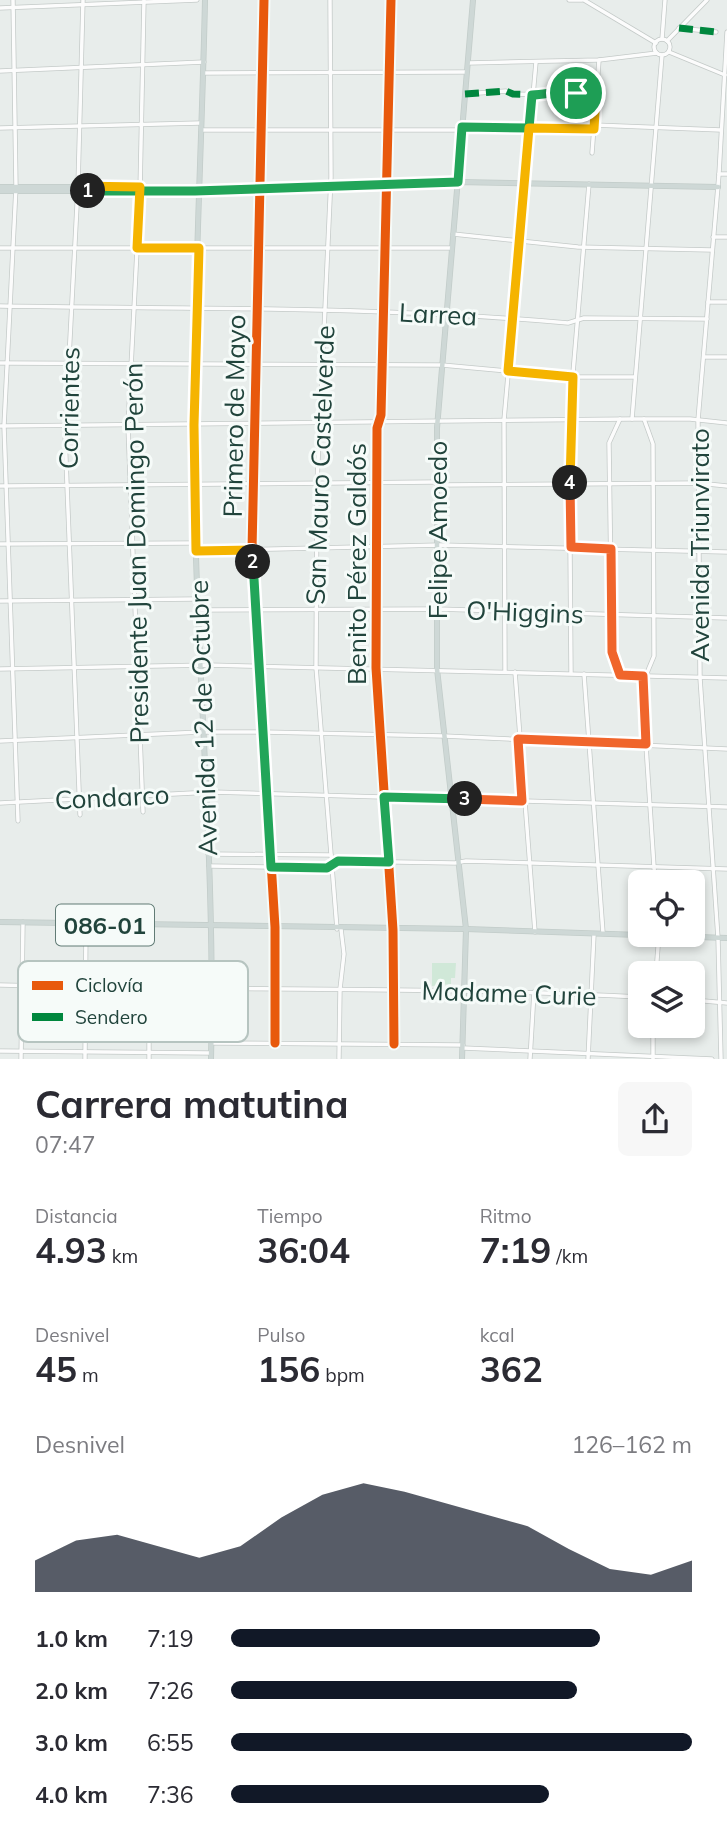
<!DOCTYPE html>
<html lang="es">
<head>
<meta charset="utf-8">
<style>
  :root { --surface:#fff; --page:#f7f7f7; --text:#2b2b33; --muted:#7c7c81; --accent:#111827 }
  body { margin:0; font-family:Mulish,sans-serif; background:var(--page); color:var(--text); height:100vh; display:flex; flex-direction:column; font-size:26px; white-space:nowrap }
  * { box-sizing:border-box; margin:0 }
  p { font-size:23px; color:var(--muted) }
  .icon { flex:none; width:38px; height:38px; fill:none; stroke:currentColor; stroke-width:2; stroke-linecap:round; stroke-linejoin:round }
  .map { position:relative; height:1059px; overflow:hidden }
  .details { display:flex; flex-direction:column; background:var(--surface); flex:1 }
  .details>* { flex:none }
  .fabs { position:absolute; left:628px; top:870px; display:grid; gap:14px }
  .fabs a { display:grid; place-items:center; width:77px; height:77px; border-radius:10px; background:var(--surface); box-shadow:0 4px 10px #0003; font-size:35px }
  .pin { position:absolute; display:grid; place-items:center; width:60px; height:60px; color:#fff; margin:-30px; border:4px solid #fff; border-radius:50%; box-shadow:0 2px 7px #0007 }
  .km { position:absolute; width:35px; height:35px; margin:-18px; border-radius:50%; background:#222; color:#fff; font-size:19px; line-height:35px; text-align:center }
  .round { display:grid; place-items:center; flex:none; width:74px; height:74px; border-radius:10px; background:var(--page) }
  .overview { display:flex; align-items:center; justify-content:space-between; height:119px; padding:0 35px }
  h1 { font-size:38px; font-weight:700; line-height:52px }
  .metrics { display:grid; grid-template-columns:repeat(3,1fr); gap:10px; height:119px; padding:7px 35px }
  .metrics div { display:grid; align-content:center }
  .metrics b { font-size:35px; font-weight:700 }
  .metrics small { font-size:19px; font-weight:400 }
  .metrics p { font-size:19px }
  .chart { height:196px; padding:14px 35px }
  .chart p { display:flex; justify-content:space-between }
  .chart svg { width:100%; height:126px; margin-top:7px; fill:var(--accent); opacity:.7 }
  ul { padding:0 35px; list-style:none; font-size:23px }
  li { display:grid; grid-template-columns:112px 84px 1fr; align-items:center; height:52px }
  li i { height:18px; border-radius:9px; background:var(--accent) }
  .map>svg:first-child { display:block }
  .green { fill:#d0e8d8 }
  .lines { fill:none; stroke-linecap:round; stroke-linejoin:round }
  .minor-casing { stroke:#c4cac8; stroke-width:5 }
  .major-casing { stroke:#c2ccc9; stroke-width:6 }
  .minor { stroke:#fcfcfc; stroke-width:3.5 }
  .major { stroke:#ced8d6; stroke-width:4.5 }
  .quiet { stroke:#00873e; stroke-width:7; stroke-dasharray:14 7; stroke-linecap:butt }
  .cycleway-casing { stroke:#f6fbf9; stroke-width:13 }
  .cycleway { stroke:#e8590c; stroke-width:9 }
  .split-1-casing { stroke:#fff; stroke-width:14 }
  .split-2-casing { stroke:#fff; stroke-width:14 }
  .split-3-casing { stroke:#fff; stroke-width:14 }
  .split-4-casing { stroke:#fff; stroke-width:14 }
  .split-5-casing { stroke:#fff; stroke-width:14 }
  .split-1 { stroke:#22a559; stroke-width:9 }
  .split-2 { stroke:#f5b400; stroke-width:9 }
  .split-3 { stroke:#22a559; stroke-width:9 }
  .split-4 { stroke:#f0652b; stroke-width:9 }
  .split-5 { stroke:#f5b400; stroke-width:9 }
  .labels { text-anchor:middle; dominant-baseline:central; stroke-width:6; stroke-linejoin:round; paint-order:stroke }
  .shield { fill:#f6fbf9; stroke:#617b75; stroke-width:2 }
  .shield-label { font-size:24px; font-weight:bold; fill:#21443c }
  .street-label { font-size:26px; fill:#21443c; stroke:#f6fbf9 }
  .key { fill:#f6fbf9; stroke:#b6c4c0; stroke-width:2 }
  .key-label { font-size:19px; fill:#21443c }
</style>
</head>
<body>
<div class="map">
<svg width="727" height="1059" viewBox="0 0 727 1059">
  <rect width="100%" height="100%" fill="#e8edeb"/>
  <!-- green -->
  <path class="green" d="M432 963H456L455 978H451V984L432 986Z"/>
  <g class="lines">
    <!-- minor casing -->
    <g class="minor-casing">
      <g id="minor">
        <path d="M13 0 16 187 4 426 18 821"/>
        <path d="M264 0 252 550 275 927V1043"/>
        <path d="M330 0 331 177 317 484 316 667 337 929"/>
        <path d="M391 0 381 415 377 428 376 668 393 930 394 1044"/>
        <path d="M569 0H582"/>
        <path d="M584 0 656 43"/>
        <path d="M0 8 197 0"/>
        <path d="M679 28 716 32"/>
        <path d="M662 39 665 0"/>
        <circle cx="662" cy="47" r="8"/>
        <path d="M667 41 707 0"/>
        <path d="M669 52 725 75"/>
        <path d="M468 63 599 60 657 53"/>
        <path d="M0 71 204 62"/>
        <path d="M204 73 467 72"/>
        <path d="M465 94 506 91 513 94 549 95 559 91 596 95"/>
        <path d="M594 125 721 130"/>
        <path d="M463 127 594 129"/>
        <path d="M0 128 201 123"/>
        <path d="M203 130H462"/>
        <path d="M592 153 599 60"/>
        <path d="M719 174H727"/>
        <path d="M453 234 578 247 712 250"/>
        <path d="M713 237H727"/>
        <path d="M0 248H452"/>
        <path d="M708 302H727"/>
        <path d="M0 306C190 309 379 306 568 323L584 318 707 319"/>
        <path d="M704 357H727"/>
        <path d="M0 363 442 365 573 377H635"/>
        <path d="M632 419 662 55"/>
        <path d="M644 419 653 444 654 656 642 685 655 882"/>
        <path d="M0 426 632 419H690L727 423"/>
        <path d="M437 485 698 483 727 486"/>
        <path d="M0 486 437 482"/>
        <path d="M0 544 196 543"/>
        <path d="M196 551 440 545 727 552"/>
        <path d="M0 601 197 599"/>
        <path d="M198 610 437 609 727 618"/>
        <path d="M0 669 208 665 727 678"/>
        <path d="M505 671 504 420 536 62"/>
        <path d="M515 672 535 932"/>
        <path d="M571 673 569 420 589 184"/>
        <path d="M584 674 603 933"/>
        <path d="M620 675 612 652 609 443 620 419"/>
        <path d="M0 741 202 732H263L444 736 727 749"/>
        <path d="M0 803 212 792 727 807"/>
        <path d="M143 812 128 426 140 191 144 0"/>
        <path d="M80 815 65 434 78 186 83 0"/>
        <path d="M208 854 331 855"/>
        <path d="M209 866 327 868 338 861 455 863 466 861 727 869"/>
        <path d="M656 973 659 934"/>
        <path d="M0 985C214 991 427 986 640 997"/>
        <path d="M693 1000 727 1003"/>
        <path d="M653 1026V1059"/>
        <path d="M212 1043 463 1045"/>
        <path d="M463 1048 712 1059"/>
        <path d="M0 1051 211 1053"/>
        <path d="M339 1058 340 989 344 954 341 929"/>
        <path d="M21 1059 23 922"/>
        <path d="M85 1059 86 924"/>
        <path d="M149 1059V988"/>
        <path d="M530 1059 534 992"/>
        <path d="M588 1059 594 934"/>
        <path d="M721 1059 718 938 700 678 698 420 719 174 727 32"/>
      </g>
    </g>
    <!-- major casing -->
    <g class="major-casing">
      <g id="major">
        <path d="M205 0C202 141 194 285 194 426 193 637 216 848 211 1059"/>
        <path d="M0 187H196L201 189"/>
        <path d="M0 191H195L458 182 718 187"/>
        <path d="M0 922 466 929 727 938"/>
        <path d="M462 1059 466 929 437 669V428L473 0"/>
      </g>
    </g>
    <!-- minor -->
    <use href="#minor" class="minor"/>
    <!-- major -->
    <use href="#major" class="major"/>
    <!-- quiet -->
    <g class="quiet">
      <path d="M679 28 716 32"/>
      <path d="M465 94 506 91 513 94 549 95 559 91 596 95"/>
    </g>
    <!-- cycleway casing -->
    <g class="cycleway-casing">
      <g id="cycleway">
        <path d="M264 0 252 550 275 927V1043"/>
        <path d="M391 0 381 415 377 428 376 668 393 930 394 1044"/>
      </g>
    </g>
    <!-- cycleway -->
    <use href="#cycleway" class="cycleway"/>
  </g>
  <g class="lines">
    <!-- split-1 casing -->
    <g class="split-1-casing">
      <path id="split-1" d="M88 191H195L458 182 462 127 529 128 532 95C547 95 561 89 576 93"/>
    </g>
    <!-- split-2 casing -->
    <g class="split-2-casing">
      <path id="split-2" d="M88 191H78V186L140 187 137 248H199L194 425 196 551 252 550 253 562"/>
    </g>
    <!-- split-3 casing -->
    <g class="split-3-casing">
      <path id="split-3" d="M253 562 271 867 327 868 338 861 389 862 384 797 465 799"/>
    </g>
    <!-- split-4 casing -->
    <g class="split-4-casing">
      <path id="split-4" d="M465 799 522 801 518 739 646 744 643 676 620 675 612 652 611 549 571 547 570 483"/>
    </g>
    <!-- split-5 casing -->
    <g class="split-5-casing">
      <path id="split-5" d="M570 483 573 377 508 371 529 128 594 129 596 95 576 93"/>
    </g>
    <!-- split-1 -->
    <use href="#split-1" class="split-1"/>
    <!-- split-2 -->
    <use href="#split-2" class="split-2"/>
    <!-- split-3 -->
    <use href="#split-3" class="split-3"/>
    <!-- split-4 -->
    <use href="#split-4" class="split-4"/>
    <!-- split-5 -->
    <use href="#split-5" class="split-5"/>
  </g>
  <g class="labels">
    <!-- shield labels -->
    <rect class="shield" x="56" y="904.5" width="98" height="41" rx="5"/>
    <g class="shield-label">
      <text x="105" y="925">086-01</text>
    </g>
    <!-- street labels -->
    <g class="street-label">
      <text transform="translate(438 314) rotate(3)">Larrea</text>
      <text transform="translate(69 408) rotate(-89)">Corrientes</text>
      <text transform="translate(234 416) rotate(-89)">Primero de Mayo</text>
      <text transform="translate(320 465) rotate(-88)">San Mauro Castelverde</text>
      <text transform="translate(437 530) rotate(-90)">Felipe Amoedo</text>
      <text transform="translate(699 545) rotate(-90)">Avenida Triunvirato</text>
      <text transform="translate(136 553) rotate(-91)">Presidente Juan Domingo Perón</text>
      <text transform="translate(356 564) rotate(-90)">Benito Pérez Galdós</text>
      <text transform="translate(525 612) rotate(2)">O'Higgins</text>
      <text transform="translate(203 718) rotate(-92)">Avenida 12 de Octubre</text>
      <text transform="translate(112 797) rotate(-3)">Condarco</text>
      <text transform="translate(509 993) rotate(2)">Madame Curie</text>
    </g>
  </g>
  <!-- legend -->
  <rect x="18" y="961" width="230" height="81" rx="10" class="key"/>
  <rect x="32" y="981" width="31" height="9" fill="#e8590c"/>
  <rect x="32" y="1013" width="31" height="8" fill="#00873e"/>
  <g class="key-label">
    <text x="75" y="992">Ciclovía</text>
    <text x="75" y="1024">Sendero</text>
  </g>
</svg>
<div class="fabs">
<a><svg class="icon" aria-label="locate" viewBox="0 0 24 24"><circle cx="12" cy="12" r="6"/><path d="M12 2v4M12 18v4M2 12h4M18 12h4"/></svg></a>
<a><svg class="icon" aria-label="layers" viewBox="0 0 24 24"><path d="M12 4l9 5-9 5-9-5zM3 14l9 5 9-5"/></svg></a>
</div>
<div class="pin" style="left:576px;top:93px;background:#1e9e55"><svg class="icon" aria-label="arrive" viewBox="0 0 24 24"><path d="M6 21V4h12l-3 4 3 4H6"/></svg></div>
<b class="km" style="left:88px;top:191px">1</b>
<b class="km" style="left:253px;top:562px">2</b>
<b class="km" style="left:465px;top:799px">3</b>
<b class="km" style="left:570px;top:483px">4</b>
</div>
<section class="details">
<div class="overview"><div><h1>Carrera matutina</h1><p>07:47</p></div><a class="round"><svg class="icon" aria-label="share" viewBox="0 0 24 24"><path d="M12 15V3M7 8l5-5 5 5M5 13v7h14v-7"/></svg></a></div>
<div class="metrics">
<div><p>Distancia</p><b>4.93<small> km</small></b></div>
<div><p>Tiempo</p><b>36:04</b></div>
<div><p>Ritmo</p><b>7:19<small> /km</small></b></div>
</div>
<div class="metrics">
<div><p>Desnivel</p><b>45<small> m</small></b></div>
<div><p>Pulso</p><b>156<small> bpm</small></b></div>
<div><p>kcal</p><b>362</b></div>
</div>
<div class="chart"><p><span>Desnivel</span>126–162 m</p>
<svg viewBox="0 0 160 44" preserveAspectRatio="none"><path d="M0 44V33L10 26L20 24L30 28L40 32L50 28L60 18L70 10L80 6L90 9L100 13L110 17L120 21L130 29L140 36L150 38L160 33V44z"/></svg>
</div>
<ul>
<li><b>1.0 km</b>7:19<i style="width:80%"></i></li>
<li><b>2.0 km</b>7:26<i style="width:75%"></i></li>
<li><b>3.0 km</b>6:55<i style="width:100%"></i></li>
<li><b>4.0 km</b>7:36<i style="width:69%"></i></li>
</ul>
</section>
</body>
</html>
